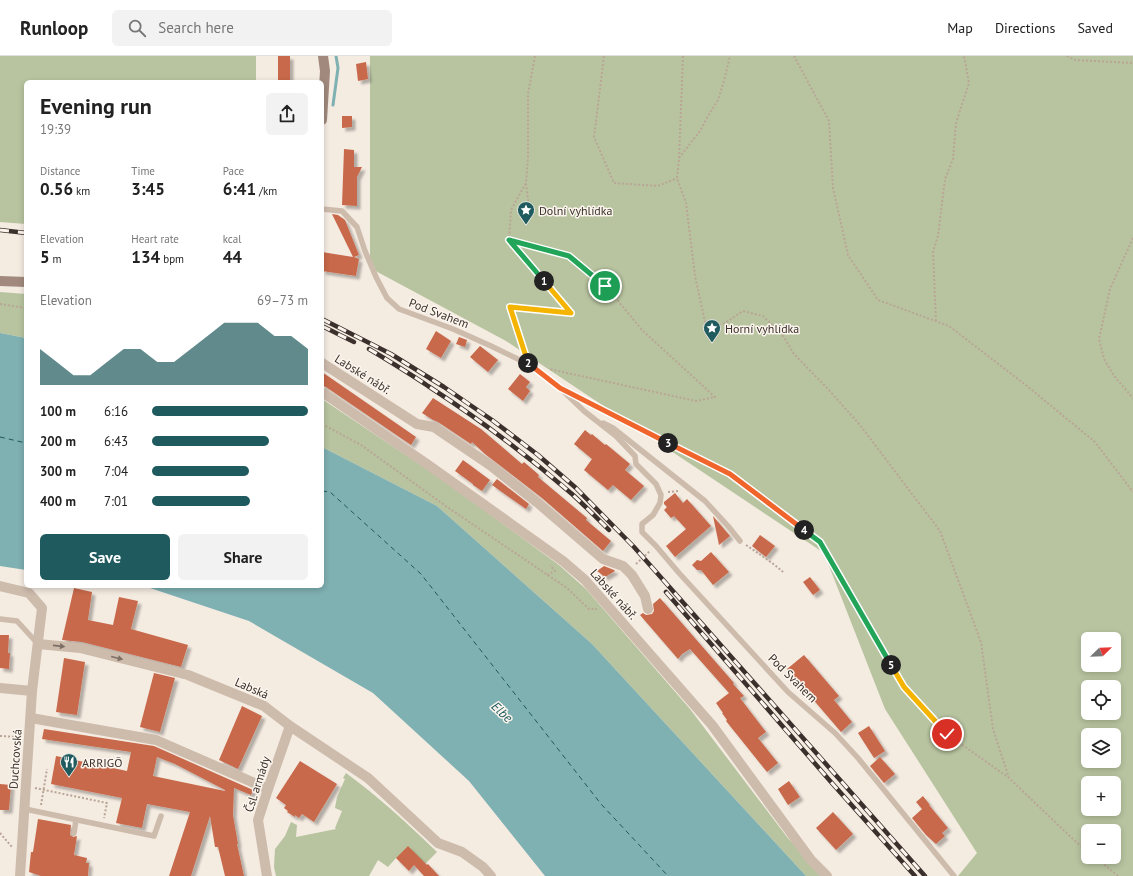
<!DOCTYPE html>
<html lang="en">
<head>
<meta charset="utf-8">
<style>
  :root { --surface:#fff; --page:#f2f2f2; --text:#222; --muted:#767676; --line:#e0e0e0; --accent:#1f5a5e }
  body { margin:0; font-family:"PT Sans",sans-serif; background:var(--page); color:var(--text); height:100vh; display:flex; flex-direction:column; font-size:15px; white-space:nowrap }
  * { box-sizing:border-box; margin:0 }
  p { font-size:13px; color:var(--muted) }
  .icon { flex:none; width:22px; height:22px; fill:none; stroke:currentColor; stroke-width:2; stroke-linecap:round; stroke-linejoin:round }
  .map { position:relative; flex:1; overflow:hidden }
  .drawer { position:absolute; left:24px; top:24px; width:300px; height:508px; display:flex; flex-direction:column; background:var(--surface); border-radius:6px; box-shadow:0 2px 6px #0003 }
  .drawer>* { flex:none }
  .needle { width:26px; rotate:67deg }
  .controls { position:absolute; left:1081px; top:576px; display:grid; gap:8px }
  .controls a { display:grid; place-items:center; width:40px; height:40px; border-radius:6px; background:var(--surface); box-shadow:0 2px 6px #0003; font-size:20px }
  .pin { position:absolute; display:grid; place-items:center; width:34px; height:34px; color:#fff; margin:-17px; border:2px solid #fff; border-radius:50%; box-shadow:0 1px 4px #0007 }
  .km { position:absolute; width:20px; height:20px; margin:-10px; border-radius:50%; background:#222; color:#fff; font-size:11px; line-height:20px; text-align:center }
  .round { display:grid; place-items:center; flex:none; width:42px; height:42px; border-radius:6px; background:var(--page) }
  .head { display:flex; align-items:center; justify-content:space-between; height:68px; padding:0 16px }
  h1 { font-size:22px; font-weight:700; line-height:30px }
  .metrics { display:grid; grid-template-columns:repeat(3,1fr); gap:6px; height:68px; padding:4px 16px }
  .metrics div { display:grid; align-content:center }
  .metrics b { font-size:17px; font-weight:700 }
  .metrics small { font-size:11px; font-weight:400 }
  .metrics p { font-size:11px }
  .chart { height:112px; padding:8px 16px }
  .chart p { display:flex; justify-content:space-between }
  .chart svg { width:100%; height:72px; margin-top:4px; fill:var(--accent); opacity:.7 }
  .action { display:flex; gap:8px; margin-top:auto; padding:8px 16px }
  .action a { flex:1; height:46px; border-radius:6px; background:var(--accent); color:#fff; font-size:16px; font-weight:700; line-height:46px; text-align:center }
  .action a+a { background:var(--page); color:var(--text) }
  ul { padding:0 16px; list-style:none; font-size:13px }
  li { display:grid; grid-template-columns:64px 48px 1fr; align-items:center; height:30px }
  li i { height:10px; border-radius:5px; background:var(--accent) }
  header { display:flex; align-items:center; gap:24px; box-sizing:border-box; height:56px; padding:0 20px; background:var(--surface); border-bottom:1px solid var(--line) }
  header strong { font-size:19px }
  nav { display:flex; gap:22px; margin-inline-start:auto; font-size:14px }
  .search { width:280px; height:36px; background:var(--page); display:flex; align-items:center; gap:10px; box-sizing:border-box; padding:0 14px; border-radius:6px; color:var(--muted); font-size:15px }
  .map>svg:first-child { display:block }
  .green { fill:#b8c4a0; fill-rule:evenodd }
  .water { fill:#7fb0b2 }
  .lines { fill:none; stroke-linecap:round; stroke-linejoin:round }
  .stream { stroke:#7fb0b2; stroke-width:3 }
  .ferry { stroke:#1f5a5e; stroke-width:1; stroke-dasharray:5 4; stroke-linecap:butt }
  .building { fill:#c8694b; fill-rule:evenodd; filter:url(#shadow) }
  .path { stroke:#b9a596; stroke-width:2; stroke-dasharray:2 2; stroke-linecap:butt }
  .lane { stroke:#cdbbac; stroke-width:5.5 }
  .street { stroke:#cdbbac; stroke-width:10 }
  .secondary { stroke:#a18a7d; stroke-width:10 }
  .rail-casing { stroke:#3b302b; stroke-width:4.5 }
  .rail { stroke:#fbf5ee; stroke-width:3; stroke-dasharray:9; stroke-linecap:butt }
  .oneway { fill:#7d6f65 }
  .split-1-casing { stroke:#fff; stroke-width:8 }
  .split-2-casing { stroke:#fff; stroke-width:8 }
  .split-3-casing { stroke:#fff; stroke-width:8 }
  .split-4-casing { stroke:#fff; stroke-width:8 }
  .split-5-casing { stroke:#fff; stroke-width:8 }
  .split-6-casing { stroke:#fff; stroke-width:8 }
  .split-1 { stroke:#22a559; stroke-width:5 }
  .split-2 { stroke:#f5b400; stroke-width:5 }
  .split-3 { stroke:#f0652b; stroke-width:5 }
  .split-4 { stroke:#f0652b; stroke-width:5 }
  .split-5 { stroke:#22a559; stroke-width:5 }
  .split-6 { stroke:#f5b400; stroke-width:5 }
  .labels { text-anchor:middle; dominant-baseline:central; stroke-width:3; stroke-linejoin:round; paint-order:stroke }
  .poi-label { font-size:12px; fill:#3b302b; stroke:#fbf5ee; text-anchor:start }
  .street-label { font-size:12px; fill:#3b302b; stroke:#fbf5ee }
  .water-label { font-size:13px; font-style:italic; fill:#1f5a5e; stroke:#fbf5ee }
</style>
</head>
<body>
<header>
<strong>Runloop</strong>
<div class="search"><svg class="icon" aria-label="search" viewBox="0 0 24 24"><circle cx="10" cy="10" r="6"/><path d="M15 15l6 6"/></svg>Search here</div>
<nav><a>Map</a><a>Directions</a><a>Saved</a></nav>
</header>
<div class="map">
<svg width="1133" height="820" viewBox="0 0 1133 820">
  <defs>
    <filter id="shadow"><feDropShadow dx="3.5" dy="3.5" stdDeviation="1" flood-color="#0004"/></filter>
  </defs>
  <rect width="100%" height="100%" fill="#f4ebe1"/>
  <!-- green -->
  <g class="green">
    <path d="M0 0H256V26H26V168L0 166Z"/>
    <path d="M370 0H1133V820H958L977 797 885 653 824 497 506 285 370 212ZM1088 583H1114V609H1088ZM1088 631H1114V657H1088ZM1088 679H1114V705H1088ZM1088 727H1114V753H1088ZM1088 775H1114V801H1088Z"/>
    <path d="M0 236 26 238V282L0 277Z"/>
    <path d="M322 343 440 422 559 509 586 533 690 653 787 781 823 820H806L592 588 437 450 322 391Z"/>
    <path d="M346 717C379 741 408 768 437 796L425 808 396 802 388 811 378 804 369 820H276L274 811 275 793 285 780 291 766 297 769 296 781 336 773 335 772 342 755 335 752 337 741 345 723 343 722Z"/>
  </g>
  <!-- water -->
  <g class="water">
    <path d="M0 277 26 282V514L0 510Z"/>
    <path d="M322 391 437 450 592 588 806 820H545L469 725 373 637 249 565 144 530H322Z"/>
  </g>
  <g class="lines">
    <!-- stream -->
    <path class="stream" d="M333 49 338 12 336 0"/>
    <!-- ferry -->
    <g class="ferry">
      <path d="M0 381 26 387"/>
      <path d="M322 435 330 436 421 518 601 748 668 820"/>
    </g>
  </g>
  <!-- building -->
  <g class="building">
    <rect x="278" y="0" width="12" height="26"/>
    <path d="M366 6 368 23 358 25 356 8Z"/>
    <path d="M342 60H352V71L342 72Z"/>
    <path d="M344 93 354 94V111H362L357 121V150L342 149Z"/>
    <path d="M332 158 338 159 345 164 359 199 354 201 359 203 356 220 322 215V196L353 201Z"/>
    <path d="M436 275 451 285 441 302 426 293Z"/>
    <path d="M459 281 467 284 465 291 456 288Z"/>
    <path d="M480 290 498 304 488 316 470 301Z"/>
    <path d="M322 316 416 381 411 389 326 331 322 330Z"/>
    <path d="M520 318 530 326 526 331 530 335 523 345 508 333Z"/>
    <path d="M433 342 481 373 522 408 524 406 539 419 538 421 587 462 586 464 611 485 603 495 542 442 485 398 472 386 471 388 438 366 433 364 422 357Z"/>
    <path d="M585 374 591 379 592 378 605 389 606 388 630 408 625 414 644 430 631 444 613 429 608 434 584 414 592 403 574 388Z"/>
    <path d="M463 404 490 424 482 435 473 429V428L455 415Z"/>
    <path d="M497 423 529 448 526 453 492 429Z"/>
    <path d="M675 437 683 447 687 443 711 470 675 501 666 490 686 473 674 460 671 462 664 454 667 451 664 448V446Z"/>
    <path d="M713 460 730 480 719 489Z"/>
    <path d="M760 479 775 490 766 501 752 490Z"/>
    <path d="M711 496 729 516 713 529 701 514H697L692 509 697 504 701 505Z"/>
    <path d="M604 510 614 514 615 515 605 521 597 515Z"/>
    <path d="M810 521 820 534 813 539 803 526Z"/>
    <path d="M74 532 92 536 88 564 113 569 119 541 138 545 131 573 188 589 181 611 82 586 62 584Z"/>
    <path d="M660 542 734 627 733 628 744 640 740 642 766 676 758 682 778 707 767 716 726 665 727 664 722 657H723L716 647 729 637 690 593 682 598 678 603 640 559 643 557 646 559 652 558 654 555 653 548Z"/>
    <path d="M0 579H9L8 597H10L9 613 0 612Z"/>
    <path d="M804 599 839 640 834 644 852 666 841 676 787 613Z"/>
    <path d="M64 602 85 606 77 659 56 656Z"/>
    <path d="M154 617 175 622 160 676 140 671Z"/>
    <path d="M242 650 262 660 238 713 219 704Z"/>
    <path d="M869 670 885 695 874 702 858 677Z"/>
    <path d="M44 673 154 690 253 734 251 739 234 732 233 759 238 788H237L244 820H225L218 791H215L210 760 191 820H169L190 756 147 748 142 772 116 767 122 742 51 728 56 700 127 715 131 696 42 683ZM157 701 175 708 225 734V735L153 720Z"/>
    <path d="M880 701 895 718 884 727 870 710Z"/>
    <path d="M300 705 337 728 314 766 302 758 299 762 295 759V761L287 756 288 755 284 752 286 749 276 742Z"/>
    <path d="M789 725 800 741 788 749 778 733Z"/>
    <path d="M0 728 11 729 9 754H0Z"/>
    <path d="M923 740 930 749H929L948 772 942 777 945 780 936 788 926 779 912 762 922 753 916 746Z"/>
    <path d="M833 756 853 778 836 794 816 772Z"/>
    <path d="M38 763 71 769 70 779 73 781 77 780 74 799 87 802 86 807H89L88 820H41L29 816 31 796H33Z"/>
    <path d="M408 790 427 809 428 808 439 820H424L414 809 409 815 396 802Z"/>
  </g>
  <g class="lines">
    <!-- path -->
    <g class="path">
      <path d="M604 0 594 81 614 127 658 130 677 122"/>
      <path d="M683 0 679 103 677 122 686 147 695 220 707 275 725 267 743 255 763 260 782 278 794 298 828 333 860 369 940 475 981 586 993 673 1009 722 1076 786 1088 795"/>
      <path d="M794 0 829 65 833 132 848 199 878 244 949 270 1027 330 1095 386 1133 436"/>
      <path d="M1067 0 1075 4 1133 7"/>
      <path d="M679 102 700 75 708 60 718 44 724 25 730 0"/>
      <path d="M526 169 529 151 526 128"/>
      <path d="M1133 182 1110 233 1099 283 1104 303 1114 320 1133 342"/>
      <path d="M509 184 569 200 605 229 642 274 715 341 696 345 549 313"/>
      <path d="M0 248 26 252"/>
      <path d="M936 265 933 196 938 180 945 123 953 103 956 67 969 27 964 0"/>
      <path d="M525 297 510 251 571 257 509 184 511 154 526 127 528 100V38L535 0"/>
      <path d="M586 345 730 418 820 486 904 631 947 678 1009 722"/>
      <path d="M322 368 361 389 450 453 567 532 589 553H597"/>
      <path d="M668 436 679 435"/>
      <path d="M746 489C759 498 772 506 783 516"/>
      <path d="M636 508 650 495"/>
      <path d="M547 519 555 515 550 509"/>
      <path d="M0 680 19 681"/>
      <path d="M35 732 107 747 104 762"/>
      <path d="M41 749 47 713"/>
      <path d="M0 777 12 791"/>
      <path d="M1095 801 1118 820"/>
    </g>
    <!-- lane -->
    <g class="lane">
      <path d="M322 153 342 155 357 171 365 195 376 221 387 242 399 253 453 273 491 290 528 308 560 332 584 355 616 380 635 400 636 408 656 428 661 439 660 447 653 459 642 468V476L656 490 679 517 788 636 835 677 858 702 954 820"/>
      <path d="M603 367 613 372 705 445 728 470 740 485"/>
      <path d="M0 563 17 565 38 588"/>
      <path d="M25 753 154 780 161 760"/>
      <path d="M74 777 76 764"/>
    </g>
    <!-- street -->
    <g class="street">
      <path d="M322 307 417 368 434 371 490 409 538 447 603 503 623 510 632 519 645 540 648 553"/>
      <path d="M322 336 427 408 563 505 585 524 712 669 811 804 827 820"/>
      <path d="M0 530 29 537 42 552 32 635 20 820"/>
      <path d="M38 588 80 592 188 619 264 650 290 670 368 722 438 787 462 796 483 811 491 820"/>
      <path d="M0 632 32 635"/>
      <path d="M31 662 156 684 268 733"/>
      <path d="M267 820 258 764 268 733 290 670"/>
    </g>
    <!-- secondary -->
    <g class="secondary">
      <path d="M322 64 325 15 323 0"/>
      <path d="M0 225 26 226"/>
    </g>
    <!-- rail casing -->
    <g class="rail-casing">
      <g id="rail">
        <path d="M0 174 26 177"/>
        <path d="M322 263 391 298 444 331 492 364 538 399 576 432 634 491 925 820"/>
        <path d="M322 270 354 286"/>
        <path d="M369 293C389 305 409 317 428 330 479 363 527 399 572 438 585 450 597 462 609 474"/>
        <path d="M666 536 831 726 915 820"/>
      </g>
    </g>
    <!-- rail -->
    <use href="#rail" class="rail"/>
  </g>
  <!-- one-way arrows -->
  <defs><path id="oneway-solid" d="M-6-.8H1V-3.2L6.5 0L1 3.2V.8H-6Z"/></defs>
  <g class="oneway">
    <use href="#oneway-solid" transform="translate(59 590) rotate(6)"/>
    <use href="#oneway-solid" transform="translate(117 602) rotate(14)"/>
  </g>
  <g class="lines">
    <!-- split-1 casing -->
    <g class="split-1-casing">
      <path id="split-1" d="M544 225 509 184 569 200 605 230"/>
    </g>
    <!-- split-2 casing -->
    <g class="split-2-casing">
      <path id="split-2" d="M528 307 510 251 571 257 544 225"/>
    </g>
    <!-- split-3 casing -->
    <g class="split-3-casing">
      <path id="split-3" d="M528 307 560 332 668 387"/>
    </g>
    <!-- split-4 casing -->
    <g class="split-4-casing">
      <path id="split-4" d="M668 387 730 418 804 474"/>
    </g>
    <!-- split-5 casing -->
    <g class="split-5-casing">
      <path id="split-5" d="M804 474 820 486 891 609"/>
    </g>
    <!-- split-6 casing -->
    <g class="split-6-casing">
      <path id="split-6" d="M891 609 904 631 947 678"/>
    </g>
    <!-- split-1 -->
    <use href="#split-1" class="split-1"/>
    <!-- split-2 -->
    <use href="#split-2" class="split-2"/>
    <!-- split-3 -->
    <use href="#split-3" class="split-3"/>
    <!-- split-4 -->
    <use href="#split-4" class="split-4"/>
    <!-- split-5 -->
    <use href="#split-5" class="split-5"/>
    <!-- split-6 -->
    <use href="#split-6" class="split-6"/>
  </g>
  <!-- icons -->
  <defs>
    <g id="sight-pin" transform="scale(0.9)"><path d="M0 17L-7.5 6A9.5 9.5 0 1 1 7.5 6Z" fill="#1f5a5e" stroke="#fbf5ee"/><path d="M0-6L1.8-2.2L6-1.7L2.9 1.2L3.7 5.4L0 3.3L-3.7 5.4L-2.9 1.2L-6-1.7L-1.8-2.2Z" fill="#fff"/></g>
    <g id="restaurant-pin" transform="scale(0.9)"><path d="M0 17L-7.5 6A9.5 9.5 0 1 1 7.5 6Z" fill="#1f5a5e" stroke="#fbf5ee"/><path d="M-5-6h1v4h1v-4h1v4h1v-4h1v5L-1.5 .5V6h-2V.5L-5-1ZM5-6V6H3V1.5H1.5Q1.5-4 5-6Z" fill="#fff"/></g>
  </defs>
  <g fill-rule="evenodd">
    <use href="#sight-pin" x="526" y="154"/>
    <use href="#sight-pin" x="712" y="272"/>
    <use href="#restaurant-pin" x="69" y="706"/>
  </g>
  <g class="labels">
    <!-- poi labels -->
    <g class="poi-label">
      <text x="539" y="154">Dolní vyhlídka</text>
      <text x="725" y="272">Horní vyhlídka</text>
      <text x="82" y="706">ARRIGŌ</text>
    </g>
    <!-- street labels -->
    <g class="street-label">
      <text transform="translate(439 257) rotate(21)">Pod Svahem</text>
      <text transform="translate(363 318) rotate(32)">Labské nábř.</text>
      <text transform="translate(614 538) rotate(48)">Labské nábř.</text>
      <text transform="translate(793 622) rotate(45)">Pod Svahem</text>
      <text transform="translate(252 632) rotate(24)">Labská</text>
      <text transform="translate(15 703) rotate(-86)">Duchcovská</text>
      <text transform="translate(257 728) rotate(-72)">Čsl. armády</text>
    </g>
    <!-- water labels -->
    <g class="water-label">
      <text transform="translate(502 656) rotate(43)">Elbe</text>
    </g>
  </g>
</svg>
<div class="controls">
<a><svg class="needle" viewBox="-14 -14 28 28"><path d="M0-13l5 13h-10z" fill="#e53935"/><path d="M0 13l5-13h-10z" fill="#767676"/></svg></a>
<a><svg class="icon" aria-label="locate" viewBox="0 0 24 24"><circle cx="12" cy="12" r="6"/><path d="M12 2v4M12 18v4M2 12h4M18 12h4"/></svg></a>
<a><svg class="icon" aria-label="layers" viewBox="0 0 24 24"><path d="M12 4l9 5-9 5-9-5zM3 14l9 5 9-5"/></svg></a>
<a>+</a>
<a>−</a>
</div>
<div class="pin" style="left:605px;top:230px;background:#1e9e55"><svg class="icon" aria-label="arrive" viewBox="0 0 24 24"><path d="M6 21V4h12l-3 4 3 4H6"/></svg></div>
<div class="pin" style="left:947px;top:678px;background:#d93025"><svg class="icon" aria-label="check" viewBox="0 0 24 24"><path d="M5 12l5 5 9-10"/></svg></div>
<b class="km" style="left:544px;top:225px">1</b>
<b class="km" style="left:528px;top:307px">2</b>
<b class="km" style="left:668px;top:387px">3</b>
<b class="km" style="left:804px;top:474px">4</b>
<b class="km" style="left:891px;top:609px">5</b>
<section class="drawer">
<div class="head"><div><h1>Evening run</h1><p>19:39</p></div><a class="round"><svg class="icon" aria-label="share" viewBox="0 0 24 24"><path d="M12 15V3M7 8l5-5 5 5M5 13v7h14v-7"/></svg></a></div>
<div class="metrics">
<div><p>Distance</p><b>0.56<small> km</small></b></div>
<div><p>Time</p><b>3:45</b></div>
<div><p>Pace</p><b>6:41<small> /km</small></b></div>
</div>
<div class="metrics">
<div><p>Elevation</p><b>5<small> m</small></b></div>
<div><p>Heart rate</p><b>134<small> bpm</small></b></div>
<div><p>kcal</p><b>44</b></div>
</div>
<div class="chart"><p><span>Elevation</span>69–73 m</p>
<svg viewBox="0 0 160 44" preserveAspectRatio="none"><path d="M0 44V22L10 30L20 38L30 38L40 30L50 22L60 22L70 30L80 30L90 22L100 14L110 6L120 6L130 6L140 14L150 14L160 22V44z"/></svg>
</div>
<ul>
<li><b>100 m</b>6:16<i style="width:100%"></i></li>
<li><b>200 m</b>6:43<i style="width:75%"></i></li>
<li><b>300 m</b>7:04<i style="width:62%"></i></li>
<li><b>400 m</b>7:01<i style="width:63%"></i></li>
</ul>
<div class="action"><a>Save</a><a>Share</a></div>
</section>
</div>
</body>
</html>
